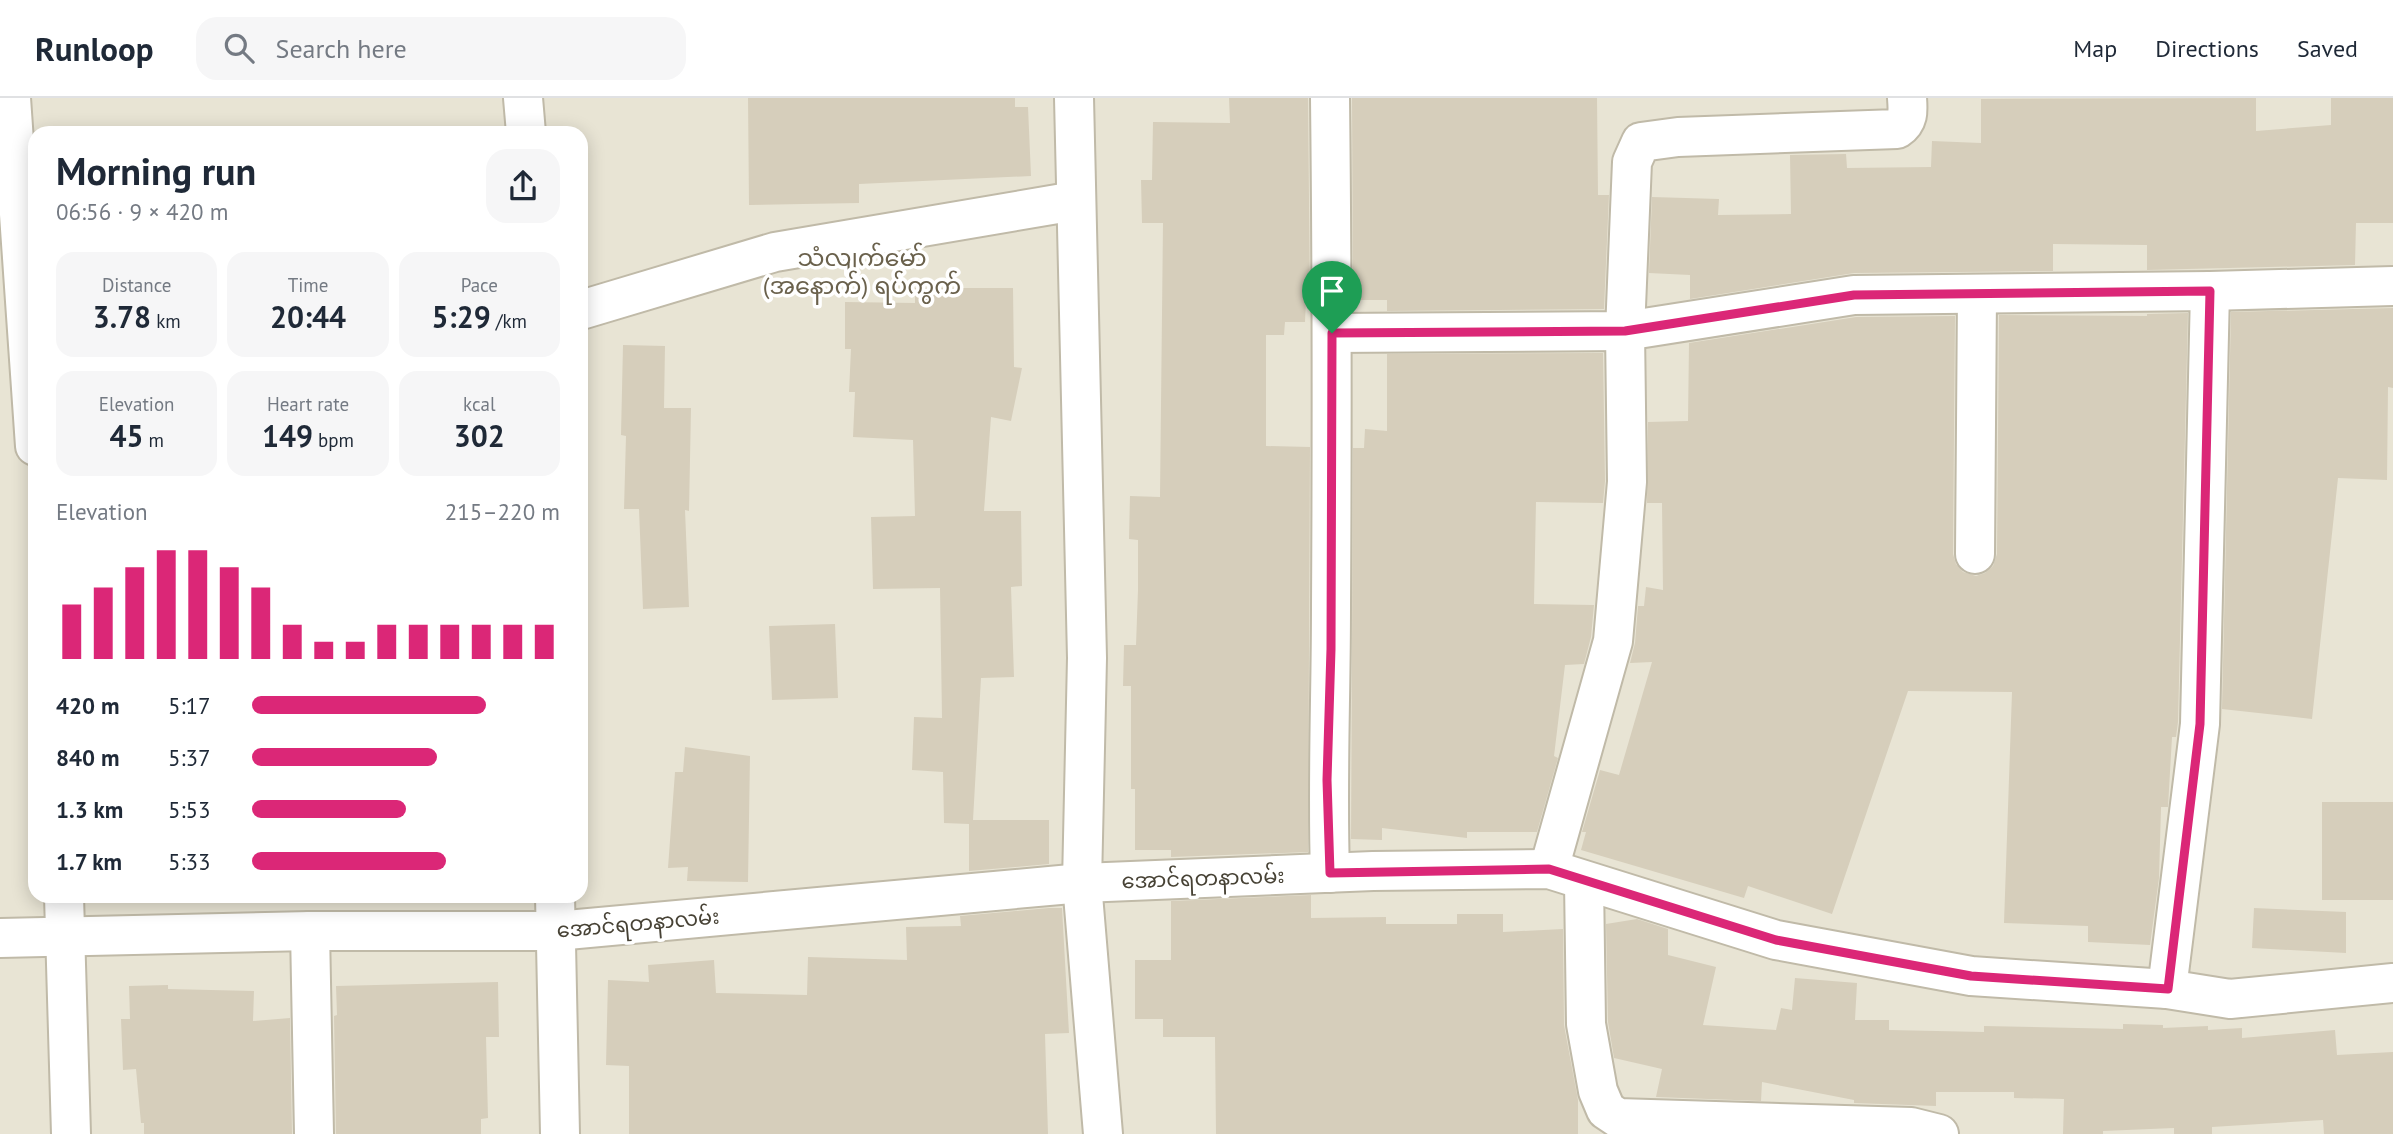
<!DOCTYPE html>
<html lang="en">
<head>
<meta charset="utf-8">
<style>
  :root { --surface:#fff; --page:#f6f6f7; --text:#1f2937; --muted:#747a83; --line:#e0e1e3; --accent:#db2777 }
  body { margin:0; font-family:"PT Sans","Noto Sans Myanmar",sans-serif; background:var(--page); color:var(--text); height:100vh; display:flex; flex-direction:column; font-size:26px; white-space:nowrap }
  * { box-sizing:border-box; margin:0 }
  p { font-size:23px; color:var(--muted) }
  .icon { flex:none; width:38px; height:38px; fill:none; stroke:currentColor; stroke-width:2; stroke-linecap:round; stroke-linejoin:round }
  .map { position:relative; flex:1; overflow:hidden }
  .drawer { position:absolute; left:28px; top:28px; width:560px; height:777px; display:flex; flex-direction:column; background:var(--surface); border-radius:21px; box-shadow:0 4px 18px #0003 }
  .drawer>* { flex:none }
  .pin { position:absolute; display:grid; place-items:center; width:60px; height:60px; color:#fff; margin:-72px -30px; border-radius:50% 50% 50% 0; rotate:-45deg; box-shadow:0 0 7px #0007 }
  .pin .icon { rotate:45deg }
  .round { display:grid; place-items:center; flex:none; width:74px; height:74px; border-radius:21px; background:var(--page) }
  .summary { display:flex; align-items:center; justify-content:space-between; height:119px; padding:0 28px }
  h1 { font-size:38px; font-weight:700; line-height:52px }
  .stats { display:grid; grid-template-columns:repeat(3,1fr); gap:10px; height:119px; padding:7px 28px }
  .stats div { display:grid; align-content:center; border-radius:18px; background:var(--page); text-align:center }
  .stats b { font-size:30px; font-weight:700 }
  .stats small { font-size:19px; font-weight:400 }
  .stats p { font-size:19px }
  .chart { height:196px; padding:14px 28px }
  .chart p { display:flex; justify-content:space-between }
  .chart svg { width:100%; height:126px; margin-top:7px; stroke:var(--accent); stroke-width:6 }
  ul { padding:0 28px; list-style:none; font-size:23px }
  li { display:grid; grid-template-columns:112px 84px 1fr; align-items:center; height:52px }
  li i { height:18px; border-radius:9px; background:var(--accent) }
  header { display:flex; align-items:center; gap:42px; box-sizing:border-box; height:98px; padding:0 35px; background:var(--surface); border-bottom:2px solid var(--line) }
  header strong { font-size:33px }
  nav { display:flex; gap:38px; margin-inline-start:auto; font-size:24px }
  .search { width:490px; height:63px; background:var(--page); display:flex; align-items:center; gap:18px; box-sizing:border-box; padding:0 24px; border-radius:21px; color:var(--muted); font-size:26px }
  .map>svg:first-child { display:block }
  .residential { fill:#e8e4d4; fill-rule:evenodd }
  .building { fill:#d6cebb }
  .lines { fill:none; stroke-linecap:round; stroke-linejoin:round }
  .minor-casing { stroke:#c0baa8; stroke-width:42 }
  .minor { stroke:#fff; stroke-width:38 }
  .route-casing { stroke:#fff; stroke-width:14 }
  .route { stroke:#db2777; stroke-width:9 }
  .labels { text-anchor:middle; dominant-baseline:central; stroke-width:7; stroke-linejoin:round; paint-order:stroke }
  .street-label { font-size:21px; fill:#474235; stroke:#fff }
  .quarter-label { font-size:24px; fill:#6a614c; stroke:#fff }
</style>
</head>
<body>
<header>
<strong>Runloop</strong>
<div class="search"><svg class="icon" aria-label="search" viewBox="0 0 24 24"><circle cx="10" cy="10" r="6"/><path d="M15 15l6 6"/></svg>Search here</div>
<nav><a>Map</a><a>Directions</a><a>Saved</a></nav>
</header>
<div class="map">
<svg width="2393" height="1036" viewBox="0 0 2393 1036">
  <rect width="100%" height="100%" fill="#f4f1e6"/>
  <!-- residential -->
  <path class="residential" d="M0 0H2393V1036H0ZM35 35H581V798H35Z"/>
  <!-- building -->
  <g class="building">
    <path d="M748 0H1015V9H1028L1031 78 859 86V105L749 107Z"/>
    <path d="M1229 0H1308L1310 202H1306L1305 224H1285L1284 237H1266V348L1310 349 1308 754 1171 759V752H1135V691H1131V588H1123L1124 547H1136L1138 492V442L1129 441 1130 398 1160 399 1163 125H1142L1141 82H1152L1153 24 1230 25Z"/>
    <path d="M1352 0H1597L1598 97H1609L1604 211 1387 213V202H1353Z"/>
    <path d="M2256 0V33L2331 27V0H2393V125H2356L2355 167 2147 172V147L2053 146V173L1854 175 1690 201V177L1649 175 1652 99 1719 101 1718 117 1791 116 1790 57 1846 56 1847 70 1931 69 1932 43 1981 45V1Z"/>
    <path d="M915 190H1013L1014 269 1022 270 1011 323 991 319 984 413H1021L1022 488 1011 489 1014 579 981 580 973 722H1049V766L969 773V726L944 725 943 674 912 672 914 619 942 620 940 490 873 491 871 419 915 418 913 342 853 339 855 294H849L851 251H845V204L915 205Z"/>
    <path d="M2393 210V290L2388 289 2387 382 2338 380 2312 621 2222 611 2231 214Z"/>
    <path d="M2188 215 2178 624 2176 639H2172L2168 709H2161L2159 780 2150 847 2088 844V828L2004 825 2012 594 1908 593 1832 816 1748 788 1744 800 1581 752 1586 734H1582L1600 672 1619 677 1652 564 1630 565 1635 545 1638 508H1644L1646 489 1663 492 1662 405H1647L1648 324 1688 323 1689 245 1856 219 1955 218 1953 456 1956 466 1963 474 1976 478 1985 475 1993 468 1997 456 1999 217 2147 218V216Z"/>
    <path d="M623 247 665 248 664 310H691L689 413 685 412 689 509 643 511 639 411H624L626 338 621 337Z"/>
    <path d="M1603 255 1605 383 1603 405 1536 404 1534 506 1594 507 1591 539 1584 566 1565 567 1554 658 1558 660 1537 734H1467V740L1382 730V742L1351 741 1353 350H1364L1365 331 1387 333V256Z"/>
    <path d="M835 526 838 600 772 602 769 528Z"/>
    <path d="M685 649 750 658 748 784 687 783 688 769 668 770 675 674H683Z"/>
    <rect x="2322" y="704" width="71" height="98"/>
    <path d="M1311 797V820L1386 819V826H1457V816H1503V834L1563 831 1564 927 1578 1002V1036H1216L1215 939H1163V921H1135V862H1171V803Z"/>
    <path d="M1049 810H1062L1069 935 1045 936 1048 1036H629V968L606 967 608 882 649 884 648 867 714 862 716 895 807 897 808 859 907 862 906 829 961 828 960 818Z"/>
    <path d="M2254 810 2346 814V855L2252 850Z"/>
    <path d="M1637 821 1668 831V857L1716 869 1703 927 1776 932 1781 910 1792 912 1795 880 1857 885 1855 922H1889V932L1984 934V928L2123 931V926L2163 927V930L2208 928V932L2242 930V940L2335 932 2337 957 2393 954V1036H2324L2323 1022 2212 1029V1036H2174V1030L2103 1033V1036H2063L2064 1001 2014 1000V994H1936V1008L1854 1005V1002L1762 984 1761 1003 1656 999 1662 971 1614 960 1608 924 1606 826Z"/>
    <path d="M498 884 499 939H486L488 1020 481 1021V1036H336L334 918 337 917 336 888Z"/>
    <path d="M168 887V891L254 893 253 923 290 920 292 1036H144V1025H141L136 971 123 972 121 921H130L129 888Z"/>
  </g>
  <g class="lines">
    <!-- minor casing -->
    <g class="minor-casing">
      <g id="minor">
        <path d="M11 0 35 348"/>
        <path d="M523 0 526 35"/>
        <path d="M1074 0 1087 560 1082 785 1103 1036"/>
        <path d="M581 212 775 154 1075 103"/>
        <path d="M1332 235 1625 233 1854 197 2210 193 2393 188"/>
        <path d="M1975 456 1977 196"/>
        <path d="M1549 771 1613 543 1627 384 1625 233 1632 64 1641 44 1678 39 1897 31C1909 23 1908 13 1907 0"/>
        <path d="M1330 775C1327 686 1331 598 1331 509 1332 340 1332 170 1330 0"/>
        <path d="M1584 783 1586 926 1598 993 1606 1012 1618 1020 1911 1029 1939 1036"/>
        <path d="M64 798 71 1036"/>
        <path d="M555 798 560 1036"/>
        <path d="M310 833 314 1036"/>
        <path d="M0 840 310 833H556L1082 785 1373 773 1549 771 1776 842 1971 878 2167 891 2230 901 2393 885"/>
        <path d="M2167 891 2200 626 2210 193"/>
      </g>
    </g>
    <!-- minor -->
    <use href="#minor" class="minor"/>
  </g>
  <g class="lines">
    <!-- route casing -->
    <g class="route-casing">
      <path id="route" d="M2210 193 2200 626 2168 891 1971 878 1776 842 1549 771 1330 775 1327 682 1331 551 1332 235 1625 233 1854 197Z"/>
    </g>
    <!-- route -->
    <use href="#route" class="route"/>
  </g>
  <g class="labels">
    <!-- street labels -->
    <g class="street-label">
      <text transform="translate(1203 780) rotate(-2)">အောင်ရတနာလမ်း</text>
      <text transform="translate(638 825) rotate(-5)">အောင်ရတနာလမ်း</text>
    </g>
    <!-- quarter labels -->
    <g class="quarter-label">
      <text x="862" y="159">သံလျက်မော်<tspan x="862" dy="28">(အနောက်) ရပ်ကွက်</tspan></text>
    </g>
  </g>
</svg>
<div class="pin" style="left:1332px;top:235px;background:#1e9e55"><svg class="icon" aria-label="arrive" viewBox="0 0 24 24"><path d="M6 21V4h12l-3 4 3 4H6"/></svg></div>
<section class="drawer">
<div class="summary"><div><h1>Morning run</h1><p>06:56 · 9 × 420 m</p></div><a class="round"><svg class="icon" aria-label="share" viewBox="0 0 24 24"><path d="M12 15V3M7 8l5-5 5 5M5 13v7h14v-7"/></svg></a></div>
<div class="stats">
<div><p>Distance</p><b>3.78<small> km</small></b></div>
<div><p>Time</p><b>20:44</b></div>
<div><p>Pace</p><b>5:29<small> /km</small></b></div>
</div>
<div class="stats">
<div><p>Elevation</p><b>45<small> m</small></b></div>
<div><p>Heart rate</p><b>149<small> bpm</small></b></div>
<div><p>kcal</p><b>302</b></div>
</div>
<div class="chart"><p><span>Elevation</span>215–220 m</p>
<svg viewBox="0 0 160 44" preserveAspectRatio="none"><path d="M5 44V25M15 44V19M25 44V12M35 44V6M45 44V6M55 44V12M65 44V19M75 44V32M85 44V38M95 44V38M105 44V32M115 44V32M125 44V32M135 44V32M145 44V32M155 44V32"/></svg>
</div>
<ul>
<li><b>420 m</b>5:17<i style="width:76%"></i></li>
<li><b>840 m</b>5:37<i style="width:60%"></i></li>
<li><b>1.3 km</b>5:53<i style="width:50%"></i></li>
<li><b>1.7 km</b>5:33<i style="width:63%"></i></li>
</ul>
</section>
</div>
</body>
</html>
